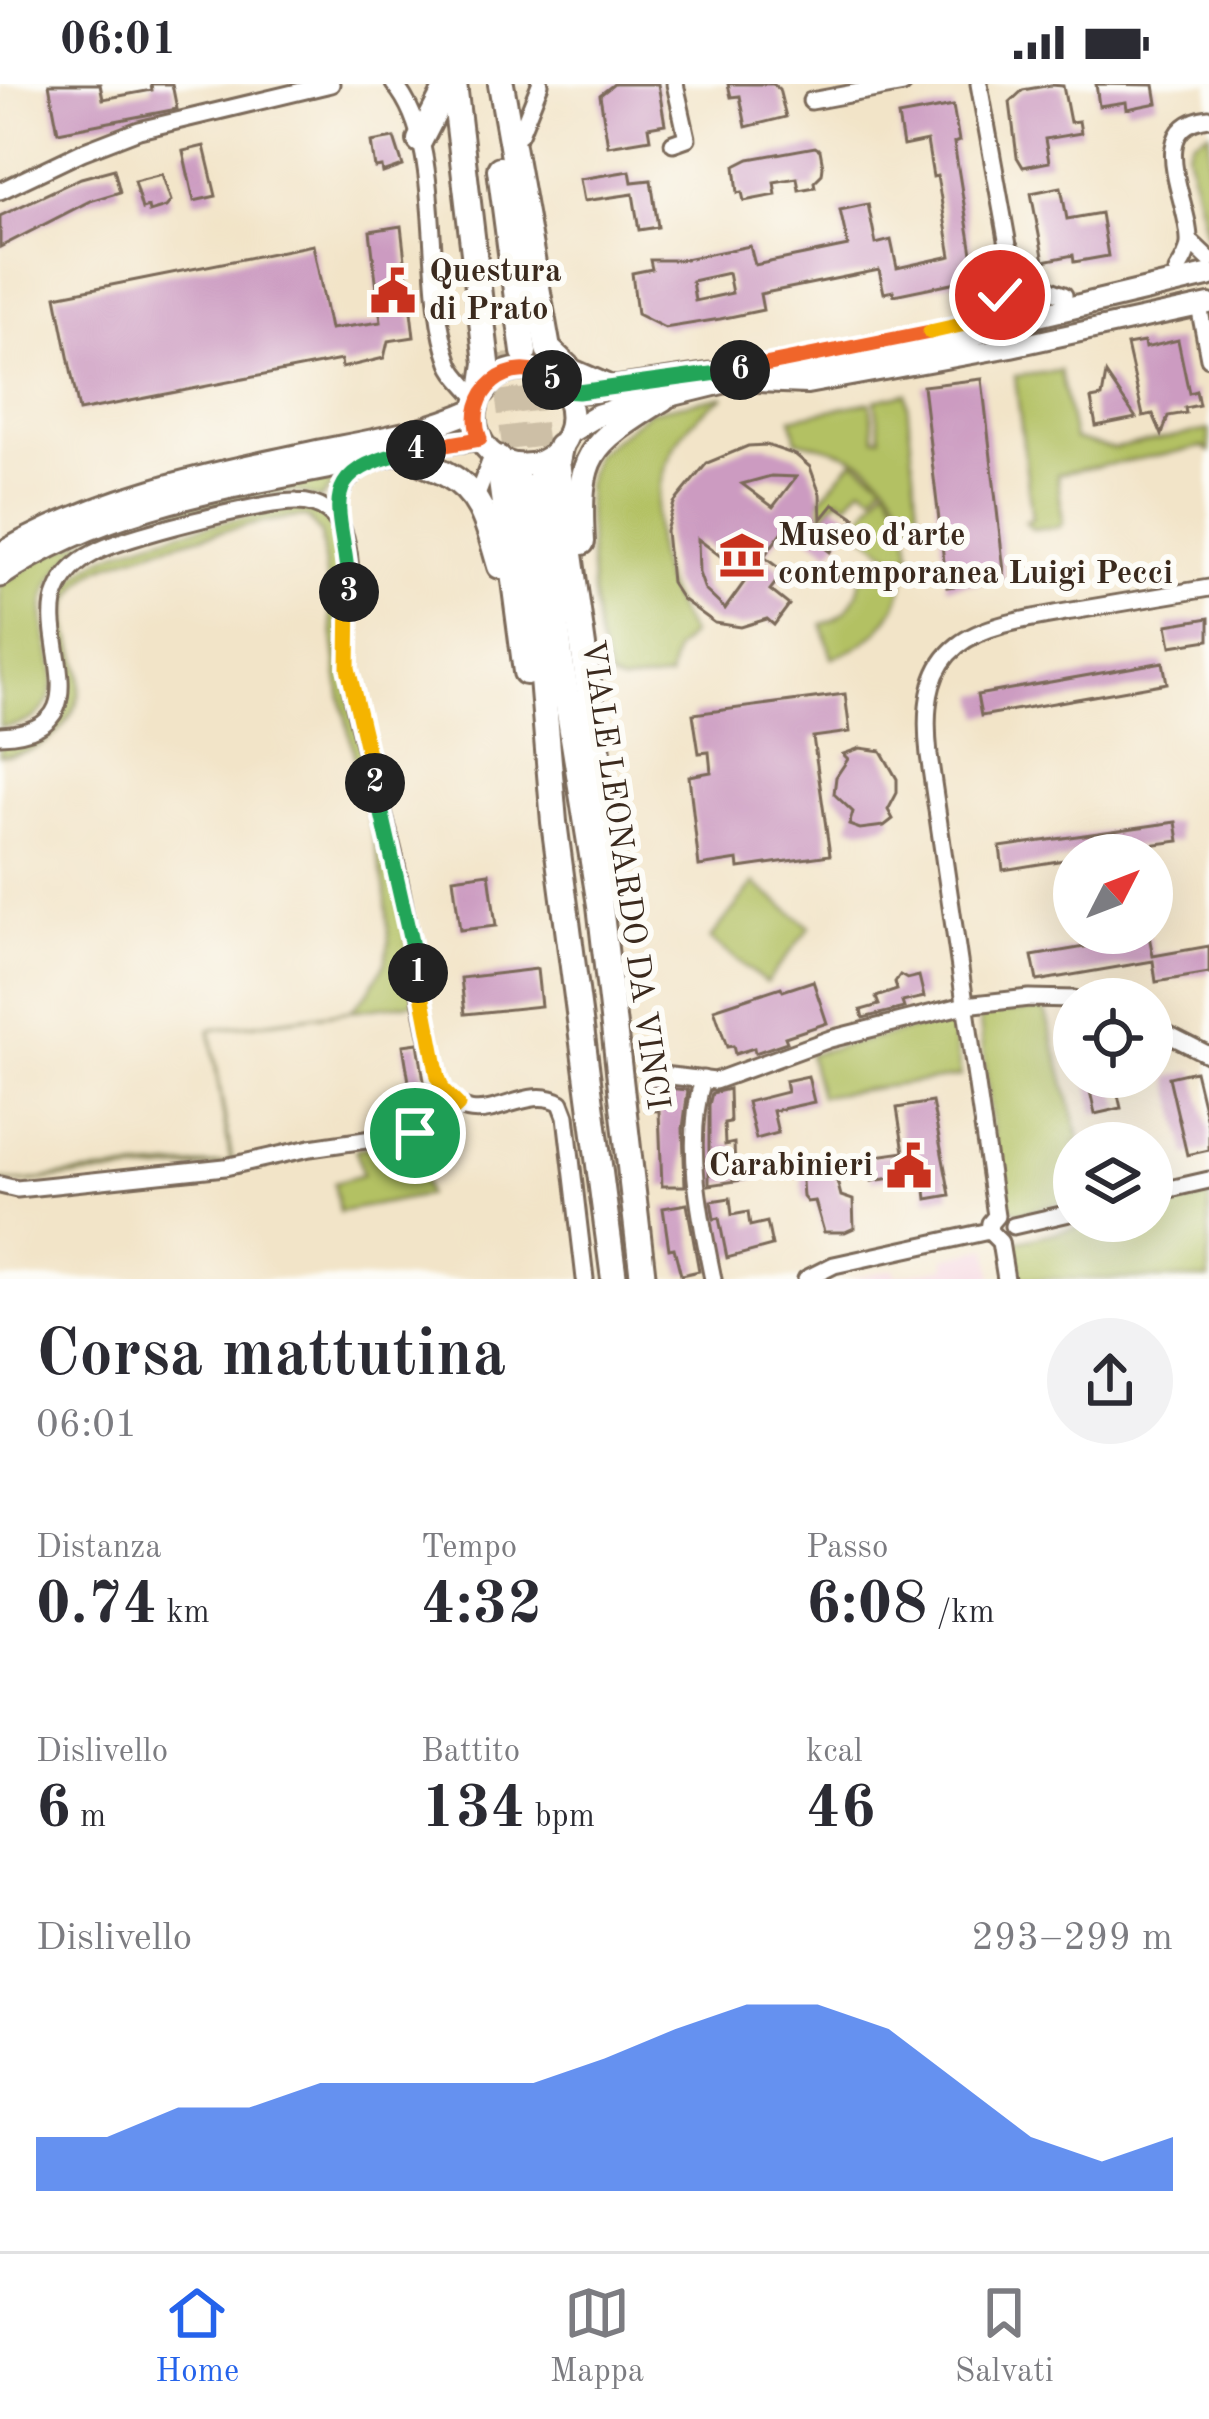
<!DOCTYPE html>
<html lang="it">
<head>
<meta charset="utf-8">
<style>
  :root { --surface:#fff; --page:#f2f2f3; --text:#2b2b33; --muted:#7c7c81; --line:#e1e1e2; --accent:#2563eb }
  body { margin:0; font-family:"Old Standard TT",serif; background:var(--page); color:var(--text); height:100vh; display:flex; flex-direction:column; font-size:45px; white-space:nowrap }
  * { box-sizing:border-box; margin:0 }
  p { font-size:39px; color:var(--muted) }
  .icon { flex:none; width:66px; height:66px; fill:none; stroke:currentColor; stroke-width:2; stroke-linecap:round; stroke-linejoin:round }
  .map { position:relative; height:1195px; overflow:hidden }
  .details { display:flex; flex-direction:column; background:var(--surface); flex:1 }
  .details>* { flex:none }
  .needle { width:78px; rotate:48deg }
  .fabs { position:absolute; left:1053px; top:750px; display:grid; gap:24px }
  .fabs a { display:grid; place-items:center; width:120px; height:120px; border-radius:50%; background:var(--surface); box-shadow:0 12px 48px #0002; font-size:60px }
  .pin { position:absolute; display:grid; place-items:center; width:102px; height:102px; color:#fff; margin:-51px; border:6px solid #fff; border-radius:50%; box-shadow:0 3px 12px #0007 }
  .km { position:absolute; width:60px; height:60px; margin:-30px; border-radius:50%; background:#222; color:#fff; font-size:33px; line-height:60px; text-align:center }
  .round { display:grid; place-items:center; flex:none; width:126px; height:126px; border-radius:63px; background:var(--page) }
  .overview { display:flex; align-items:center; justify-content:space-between; height:204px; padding:0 36px }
  h1 { font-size:66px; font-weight:800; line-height:90px }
  .figures { display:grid; grid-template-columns:repeat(3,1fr); gap:18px; height:204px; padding:12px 36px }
  .figures div { display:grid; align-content:center }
  .figures b { font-size:60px; font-weight:800 }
  .figures small { font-size:33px; font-weight:400 }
  .figures p { font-size:33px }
  .chart { height:336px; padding:24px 36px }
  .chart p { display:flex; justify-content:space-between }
  .chart svg { width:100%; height:216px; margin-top:12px; fill:var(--accent); opacity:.7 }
  .status { display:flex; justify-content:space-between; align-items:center; height:84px; padding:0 60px; background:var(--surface); direction:ltr }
  .status svg { height:33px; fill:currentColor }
  .menu { display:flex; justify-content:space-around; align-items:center; height:168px; border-top:3px solid var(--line); background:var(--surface); font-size:33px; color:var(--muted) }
  .menu a { display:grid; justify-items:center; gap:6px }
  .menu .selected { color:var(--accent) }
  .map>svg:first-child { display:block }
  .built { fill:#f4cfdd }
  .green { fill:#b3c163; stroke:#777640; stroke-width:3 }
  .building { fill:#cc9bc1; fill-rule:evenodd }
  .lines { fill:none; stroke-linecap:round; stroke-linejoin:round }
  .trunk-tunnel { stroke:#cdbfa6; stroke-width:24; stroke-dasharray:24 12; stroke-linecap:butt }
  .minor-casing { stroke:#7b6b5a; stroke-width:21 }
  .tertiary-casing { stroke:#7b6b5a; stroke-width:24 }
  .secondary-casing { stroke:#7b6b5a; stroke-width:27 }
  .trunk-casing { stroke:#7b6b5a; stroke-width:30 }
  .minor { stroke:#fff; stroke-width:15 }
  .tertiary { stroke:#fff; stroke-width:18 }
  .secondary { stroke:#fff; stroke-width:21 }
  .trunk { stroke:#fff; stroke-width:24 }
  .split-1-casing { stroke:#fff; stroke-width:24 }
  .split-2-casing { stroke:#fff; stroke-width:24 }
  .split-3-casing { stroke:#fff; stroke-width:24 }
  .split-4-casing { stroke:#fff; stroke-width:24 }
  .split-5-casing { stroke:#fff; stroke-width:24 }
  .split-6-casing { stroke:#fff; stroke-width:24 }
  .split-7-casing { stroke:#fff; stroke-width:24 }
  .split-8-casing { stroke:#fff; stroke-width:24 }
  .split-1 { stroke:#f5b400; stroke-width:15 }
  .split-2 { stroke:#22a559; stroke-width:15 }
  .split-3 { stroke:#f5b400; stroke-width:15 }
  .split-4 { stroke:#22a559; stroke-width:15 }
  .split-5 { stroke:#f0652b; stroke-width:15 }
  .split-6 { stroke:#22a559; stroke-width:15 }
  .split-7 { stroke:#f0652b; stroke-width:15 }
  .split-8 { stroke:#f5b400; stroke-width:15 }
  .labels { text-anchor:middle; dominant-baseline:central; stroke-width:12; stroke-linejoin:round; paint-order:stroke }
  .poi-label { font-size:33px; font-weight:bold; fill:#3b2a1e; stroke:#fdfcf7; text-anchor:start }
  .street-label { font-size:33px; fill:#3b2a1e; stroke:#fdfcf7 }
</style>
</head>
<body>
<div class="status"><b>06:01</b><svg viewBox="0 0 49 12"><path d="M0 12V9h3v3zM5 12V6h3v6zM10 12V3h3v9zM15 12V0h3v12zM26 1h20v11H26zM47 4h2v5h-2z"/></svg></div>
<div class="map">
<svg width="1209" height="1195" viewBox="0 0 1209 1195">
  <rect width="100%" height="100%" fill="#fdfcf7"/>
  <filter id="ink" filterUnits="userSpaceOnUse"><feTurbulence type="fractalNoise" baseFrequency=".00833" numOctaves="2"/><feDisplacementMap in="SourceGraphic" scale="24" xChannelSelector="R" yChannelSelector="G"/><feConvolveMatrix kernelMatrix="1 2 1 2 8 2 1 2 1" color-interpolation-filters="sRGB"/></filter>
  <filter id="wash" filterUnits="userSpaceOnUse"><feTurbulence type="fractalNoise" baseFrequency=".004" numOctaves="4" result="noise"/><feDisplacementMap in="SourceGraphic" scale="48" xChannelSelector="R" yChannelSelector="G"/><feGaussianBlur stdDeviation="2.7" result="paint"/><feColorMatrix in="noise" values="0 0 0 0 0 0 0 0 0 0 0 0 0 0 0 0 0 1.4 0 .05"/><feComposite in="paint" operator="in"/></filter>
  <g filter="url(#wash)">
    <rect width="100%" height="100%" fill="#f2e4c8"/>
    <!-- built -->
    <path class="built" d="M988 1164 993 1195H847L893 1185 896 1192 946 1183 945 1174Z"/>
    <!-- green -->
    <g class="green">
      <path d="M1209 47V163L1187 67 1192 57Z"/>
      <path d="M1060 287 1074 355 1112 365 1209 346V367L1203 363 1057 390 1063 438 1059 443 1032 445 1025 437 1032 435 1015 292Z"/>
      <path d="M906 309 919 435 909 437C886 380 855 369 797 356L791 334 870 318 875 354 881 353 875 316Z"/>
      <path d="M725 312C688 335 671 358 661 400 647 458 660 501 691 550L675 566 669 594 621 599 610 595 598 555 592 504 586 401 595 370 650 327Z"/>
      <path d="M853 376 884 396 874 410 862 402 847 419 839 413 824 432 813 424Z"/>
      <path d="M343 387 321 415C313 413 303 409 294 408 265 406 103 449 79 466 65 476 51 493 46 510 35 544 61 578 51 610 43 634 23 642 0 643V501L50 469 182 423Z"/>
      <path d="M886 400 906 436 911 471 892 472 865 450 852 446Z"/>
      <path d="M300 423 322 431 337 451 350 616 391 775 419 918 210 946 232 1076V1079L230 1080C182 1086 134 1089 86 1091 57 1092 29 1102 0 1097L26 1098 72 1090 231 1079 210 946 350 927 369 907 385 879 389 859 385 805 340 610 321 450 307 433C280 430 116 471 94 488 85 495 75 507 70 517 60 541 77 566 80 589 85 635 44 672 0 671V662C19 661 36 656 51 643 91 606 52 563 62 520 65 509 72 497 81 489 114 455 250 433 300 423Z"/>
      <path d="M894 486 905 488C901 530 872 561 832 574L822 540C845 534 858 517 861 493H891Z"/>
      <path d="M754 799 810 843 766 899 710 855Z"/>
      <path d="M1045 926 1081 1059H1074V1116L1019 1129 1002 1119 1000 1112 979 929Z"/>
      <path d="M951 936 961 992 820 1012 809 970Z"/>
      <path d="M404 1057 419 1075 427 1111 339 1128 334 1099 363 1091 356 1065Z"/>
      <path d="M1209 1113V1195H1017L1012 1163 1015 1158 1105 1137H1152V1126Z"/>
    </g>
    <g id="blocks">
      <!-- building -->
      <g class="building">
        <path d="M49 0H100L103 15 152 6 151 0H172L177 25 58 48Z"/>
        <path d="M614 0H658L665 40 648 43 650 55 608 62 600 11Z"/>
        <path d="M728 0H773L779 5 786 33 746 43 740 12 731 13Z"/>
        <path d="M1096 0 1154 1 1157 19 1127 25 1126 18 1099 22Z"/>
        <path d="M1051 1 1063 2 1070 38 1079 37 1081 49 1045 55 1049 78 1023 83 1017 73 1010 18 1023 6Z"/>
        <path d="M953 22 959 57 954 59 976 194 894 211 893 207 884 209 879 186 760 210 763 226 720 235 665 244 637 230 632 189 652 185 650 176H680L750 162 755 181 848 162 840 126 868 120 876 160 891 156 897 184 951 172 937 92 933 93 927 57 903 62 898 32ZM728 189 732 209 695 217 692 197Z"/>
        <path d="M394 54 403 82 383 89 382 83 375 84 371 58Z"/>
        <path d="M204 62 216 112 194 117 183 67Z"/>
        <path d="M815 63 820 66 823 82 822 90 814 98 815 103 799 106 797 94 774 98 776 111 744 117 742 108 738 109 735 82 749 75Z"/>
        <path d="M114 85 120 108 90 117 0 163V132L81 94Z"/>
        <path d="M630 87 632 98 651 96 658 143 639 146 633 110 584 117 580 95Z"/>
        <path d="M162 90 171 117 166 123 149 128 148 123 142 125 134 97Z"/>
        <path d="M1061 103 1067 135 1101 129 1108 172 1074 178 1073 171 1044 177 1031 109Z"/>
        <path d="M401 142 414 253 388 257 384 274 342 284 341 276 79 327 56 212 313 161 330 245 381 238 370 147Z"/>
        <path d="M1178 256 1189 309 1196 307 1199 321 1185 324 1186 329 1168 332 1162 351 1153 330 1143 332 1127 261 1144 258 1145 264Z"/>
        <path d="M1106 290 1136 334 1096 342 1091 315 1102 313Z"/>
        <path d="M982 295 1005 496 947 503 923 302Z"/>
        <path d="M766 361 796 371 810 383 820 410 821 436 834 420 855 434 830 468 790 438 767 468 764 473 784 488 770 506 789 521 774 541 767 535 741 543 715 539 682 515 671 498 666 447 674 419 707 379 748 362ZM771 392 796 393 773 423 742 400ZM698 455 748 493 725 525 705 506 699 489Z"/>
        <path d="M1209 534V556L1171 562 1167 541Z"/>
        <path d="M1163 578 1167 599 981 632 977 611Z"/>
        <path d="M845 610 850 648 813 653 830 771 739 784 738 776 699 782 689 692 711 688 709 668 699 669 693 630Z"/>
        <path d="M860 664 881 667 897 695V709L888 726 893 735 884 742 860 745 849 741 853 728 834 710 836 693 848 675 843 670Z"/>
        <path d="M1176 738 1179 757 1074 771 1064 776 1003 786 1000 763Z"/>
        <path d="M489 789 496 842 460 846 453 794Z"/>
        <path d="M1149 852 1153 872 1209 862V889L1156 898 1153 877 1037 897 1032 872Z"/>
        <path d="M537 885 541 922 465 930 461 894Z"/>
        <path d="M900 891 907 895 919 892 924 913 902 918 904 924 863 934 861 926 879 921 876 913 897 906 895 898Z"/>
        <path d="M813 897 827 939 785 953 787 958 755 969 754 964 735 970 733 962 727 963 714 925 781 903 783 907Z"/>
        <path d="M418 959 429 1028 415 1034 403 961Z"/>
        <path d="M1195 987 1209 1046V1066L1187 1071 1169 993Z"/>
        <path d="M808 992 814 1018 773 1027 778 1049 756 1055 747 1018 787 1008 785 997Z"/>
        <path d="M1087 993H1114L1121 1024 1095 1030Z"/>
        <path d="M646 996 656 1003 688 1006 683 1044 685 1102H662L659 1027 645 1026Z"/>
        <path d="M729 1005 730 1038 724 1039 725 1061 734 1059 735 1085 755 1083 756 1094 709 1101V1021L712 1009Z"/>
        <path d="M932 1018 950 1111 927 1115 924 1089 872 1097 869 1073 904 1068 897 1024Z"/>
        <path d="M824 1075 825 1079 832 1078 841 1112 853 1116 854 1144 845 1148H824L815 1117 807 1118 803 1113 801 1082Z"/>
        <path d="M730 1114 732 1131 748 1128 750 1142 767 1138 772 1162 727 1174 719 1134 714 1135 711 1117Z"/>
        <path d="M687 1120 699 1187 681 1191 674 1164 669 1165 663 1124Z"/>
      </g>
    </g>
  </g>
  <g filter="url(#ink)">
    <use href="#blocks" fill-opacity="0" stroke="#7b6b5a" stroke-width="3"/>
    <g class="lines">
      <!-- trunk-tunnel -->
      <g class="trunk-tunnel">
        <path d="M524 268 540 396"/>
        <path d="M502 270 519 399"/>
      </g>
      <!-- minor casing -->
      <g class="minor-casing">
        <g id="minor">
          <path d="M394 0C448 63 420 200 450 279 455 293 470 303 478 316"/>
          <path d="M979 0 1008 161C1021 190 1035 201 1064 211"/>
          <path d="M811 17 903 0"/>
          <path d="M510 55 520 50 540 0"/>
          <path d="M673 59 687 54 675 0"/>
          <path d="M0 107 82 68 139 46 331 0"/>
          <path d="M1190 157 1209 175"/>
          <path d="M1177 187C1182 179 1188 170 1189 160 1192 121 1141 42 1209 34"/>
          <path d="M1199 222 1209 274"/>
          <path d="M983 236 1005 201 1008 164"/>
          <path d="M476 414 493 370"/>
          <path d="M338 436C335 408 345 396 366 379"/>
          <path d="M0 651C105 647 36 555 57 508 64 490 77 478 94 469 122 453 265 417 297 418 320 418 339 431 345 453 357 496 342 545 349 589 358 653 381 713 395 776 411 850 420 927 440 1000 472 1061 521 995 561 1019L566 1032 585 1195"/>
          <path d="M1152 942 1209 971"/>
          <path d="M662 991 715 997 830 955 965 921 1029 914 1074 915"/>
          <path d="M703 995C684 1058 700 1132 713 1195"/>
          <path d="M0 1101 17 1105 225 1083 310 1064 414 1049 442 1035 458 1021"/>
          <path d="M1152 1109 1209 1096"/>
          <path d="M1013 1142 1074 1128"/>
          <path d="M989 1147 990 1139 996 1132 929 671C916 552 973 544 1072 527 1118 519 1163 512 1209 504"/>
          <path d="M989 1147 1000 1158 1006 1195"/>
          <path d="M806 1195 834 1181 989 1147"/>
        </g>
      </g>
      <!-- tertiary casing -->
      <g class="tertiary-casing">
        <path id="tertiary" d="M758 298 807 300 1011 263 1209 220"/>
      </g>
      <!-- secondary casing -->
      <g class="secondary-casing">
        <g id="secondary">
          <circle cx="523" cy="333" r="48"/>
          <path d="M562 307H594L710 290"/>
          <path d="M568 349 598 331 635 320 741 294 973 251 1010 238 1209 191"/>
          <path d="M0 470C98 413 205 391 315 368 370 357 424 349 476 325"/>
          <path d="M0 492C105 421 231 403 352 379 394 371 438 356 480 355"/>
        </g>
      </g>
      <!-- trunk casing -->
      <g class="trunk-casing">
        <g id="trunk">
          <path d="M454 0 487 279 483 307"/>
          <path d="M501 0 548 265 572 288 611 305"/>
          <path d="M420 56 449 0"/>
          <path d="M500 85 524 268"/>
          <path d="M560 363 557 378 609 747 603 795"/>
          <path d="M403 368C417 379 433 382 448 391 484 411 489 446 500 482"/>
          <path d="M498 374 526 588"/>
          <path d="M540 396 560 572 600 821 643 1195"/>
          <path d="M519 399 540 570 554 738 614 1195"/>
          <path d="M582 458C577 367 589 361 663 314"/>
        </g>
      </g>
      <!-- minor -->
      <use href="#minor" class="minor"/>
      <!-- tertiary -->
      <use href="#tertiary" class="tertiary"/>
      <!-- secondary -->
      <use href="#secondary" class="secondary"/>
      <!-- trunk -->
      <use href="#trunk" class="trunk"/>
    </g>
  </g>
  <g class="lines" filter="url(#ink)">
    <!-- split-1 casing -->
    <g class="split-1-casing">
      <path id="split-1" d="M415 1049 442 1035 458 1021 443 1006 438 993 418 889"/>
    </g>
    <!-- split-2 casing -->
    <g class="split-2-casing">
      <path id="split-2" d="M375 699 418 889"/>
    </g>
    <!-- split-3 casing -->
    <g class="split-3-casing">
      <path id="split-3" d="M349 508 348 584 375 699"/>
    </g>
    <!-- split-4 casing -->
    <g class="split-4-casing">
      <path id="split-4" d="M349 508C345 423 305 389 416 366"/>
    </g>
    <!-- split-5 casing -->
    <g class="split-5-casing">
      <path id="split-5" d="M416 366 480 355C462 309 510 268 552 296"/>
    </g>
    <!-- split-6 casing -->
    <g class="split-6-casing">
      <path id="split-6" d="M552 296 562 307 578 308 740 286"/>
    </g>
    <!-- split-7 casing -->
    <g class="split-7-casing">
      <path id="split-7" d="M740 286 930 248"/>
    </g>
    <!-- split-8 casing -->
    <g class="split-8-casing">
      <path id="split-8" d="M930 248 983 236 1000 211"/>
    </g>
    <!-- split-1 -->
    <use href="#split-1" class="split-1"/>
    <!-- split-2 -->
    <use href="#split-2" class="split-2"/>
    <!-- split-3 -->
    <use href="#split-3" class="split-3"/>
    <!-- split-4 -->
    <use href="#split-4" class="split-4"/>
    <!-- split-5 -->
    <use href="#split-5" class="split-5"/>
    <!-- split-6 -->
    <use href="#split-6" class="split-6"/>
    <!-- split-7 -->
    <use href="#split-7" class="split-7"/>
    <!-- split-8 -->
    <use href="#split-8" class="split-8"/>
  </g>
  <!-- icons -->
  <defs>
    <g id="civic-bare" transform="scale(3.6)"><path d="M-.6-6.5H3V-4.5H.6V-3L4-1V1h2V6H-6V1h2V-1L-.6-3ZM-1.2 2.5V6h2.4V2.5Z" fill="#c8321e" stroke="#fdfcf7" stroke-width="2.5" paint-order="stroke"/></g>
    <g id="museum-bare" transform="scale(3.6)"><path d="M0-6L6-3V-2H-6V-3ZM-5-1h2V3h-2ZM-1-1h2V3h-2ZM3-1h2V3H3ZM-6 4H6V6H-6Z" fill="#c8321e" stroke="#fdfcf7" stroke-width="2.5" paint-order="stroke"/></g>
  </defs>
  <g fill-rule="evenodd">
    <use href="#civic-bare" x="393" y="207"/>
    <use href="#museum-bare" x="742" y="471"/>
    <use href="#civic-bare" x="909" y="1082"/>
  </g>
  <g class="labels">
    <!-- poi labels -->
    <g class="poi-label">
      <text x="429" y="188">Questura<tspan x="429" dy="38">di Prato</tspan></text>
      <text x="778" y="452">Museo d'arte<tspan x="778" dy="38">contemporanea Luigi Pecci</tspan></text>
      <text x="873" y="1082" text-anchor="end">Carabinieri</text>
    </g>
    <!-- street labels -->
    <g class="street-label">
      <text transform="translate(624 791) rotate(82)">VIALE LEONARDO DA VINCI</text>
    </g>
  </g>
</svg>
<div class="fabs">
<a><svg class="needle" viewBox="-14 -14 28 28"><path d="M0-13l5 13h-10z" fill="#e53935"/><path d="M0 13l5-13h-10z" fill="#7c7c81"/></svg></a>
<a><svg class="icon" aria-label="locate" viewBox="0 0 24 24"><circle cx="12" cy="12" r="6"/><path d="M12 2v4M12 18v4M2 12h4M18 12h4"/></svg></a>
<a><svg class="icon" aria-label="layers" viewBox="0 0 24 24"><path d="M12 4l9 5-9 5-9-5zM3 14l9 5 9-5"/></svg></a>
</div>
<div class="pin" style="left:415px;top:1049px;background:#1e9e55"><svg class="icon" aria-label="arrive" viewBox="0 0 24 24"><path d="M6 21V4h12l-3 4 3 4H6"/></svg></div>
<div class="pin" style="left:1000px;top:211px;background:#d93025"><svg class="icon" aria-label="check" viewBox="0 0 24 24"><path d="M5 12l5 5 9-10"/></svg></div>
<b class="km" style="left:418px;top:889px">1</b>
<b class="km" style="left:375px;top:699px">2</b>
<b class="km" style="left:349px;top:508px">3</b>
<b class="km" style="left:416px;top:366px">4</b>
<b class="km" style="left:552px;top:296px">5</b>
<b class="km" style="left:740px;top:286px">6</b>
</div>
<section class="details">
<div class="overview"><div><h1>Corsa mattutina</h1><p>06:01</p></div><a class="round"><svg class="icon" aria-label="share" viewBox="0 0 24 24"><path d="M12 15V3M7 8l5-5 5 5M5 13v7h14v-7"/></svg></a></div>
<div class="figures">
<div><p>Distanza</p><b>0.74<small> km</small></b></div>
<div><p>Tempo</p><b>4:32</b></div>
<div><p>Passo</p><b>6:08<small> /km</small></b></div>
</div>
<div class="figures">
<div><p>Dislivello</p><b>6<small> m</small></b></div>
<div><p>Battito</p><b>134<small> bpm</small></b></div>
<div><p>kcal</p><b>46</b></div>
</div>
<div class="chart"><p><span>Dislivello</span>293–299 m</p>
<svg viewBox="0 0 160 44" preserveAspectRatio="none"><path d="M0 44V33L10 33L20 27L30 27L40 22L50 22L60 22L70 22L80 17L90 11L100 6L110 6L120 11L130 22L140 33L150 38L160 33V44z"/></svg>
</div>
</section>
<nav class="menu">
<a class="selected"><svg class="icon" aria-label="home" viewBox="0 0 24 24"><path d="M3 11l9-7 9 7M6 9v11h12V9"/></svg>Home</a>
<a><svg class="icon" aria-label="map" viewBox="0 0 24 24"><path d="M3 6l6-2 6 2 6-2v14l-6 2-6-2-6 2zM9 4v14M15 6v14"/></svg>Mappa</a>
<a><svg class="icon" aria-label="saved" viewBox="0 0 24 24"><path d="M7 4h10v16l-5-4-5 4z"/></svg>Salvati</a>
</nav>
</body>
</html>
